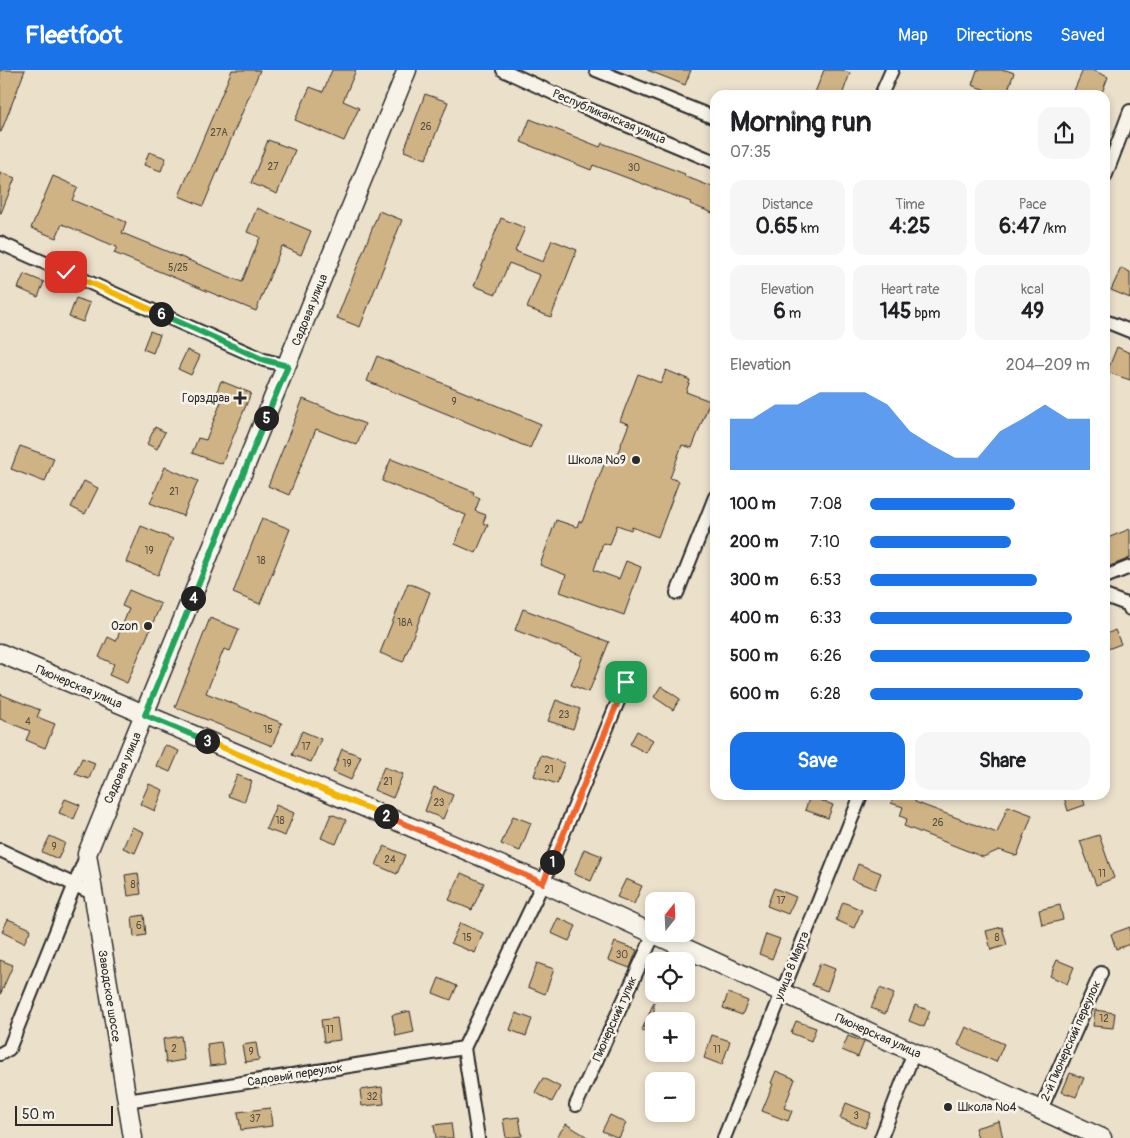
<!DOCTYPE html>
<html lang="en">
<head>
<meta charset="utf-8">
<style>
  :root { --surface:#fff; --page:#f6f6f6; --text:#202124; --muted:#757577; --accent:#1a73e8 }
  body { margin:0; font-family:Pangolin,sans-serif; background:var(--page); color:var(--text); height:100vh; display:flex; flex-direction:column; font-size:19px; white-space:nowrap }
  * { box-sizing:border-box; margin:0 }
  p { font-size:16px; color:var(--muted) }
  .icon { flex:none; width:28px; height:28px; fill:none; stroke:currentColor; stroke-width:2; stroke-linecap:round; stroke-linejoin:round }
  .map { position:relative; flex:1; overflow:hidden }
  .panel { position:absolute; left:710px; top:20px; width:400px; height:710px; display:flex; flex-direction:column; background:var(--surface); border-radius:15px; box-shadow:0 2px 8px #0003 }
  .panel>* { flex:none }
  .needle { width:32px; rotate:18deg }
  .controls { position:absolute; left:645px; top:822px; display:grid; gap:10px }
  .controls a { display:grid; place-items:center; width:50px; height:50px; border-radius:10px; background:var(--surface); box-shadow:0 2px 8px #0003; font-size:25px }
  .scale { position:absolute; left:15px; bottom:12px; width:98px; box-sizing:border-box; padding-left:5px; border:2px solid #2b2b2b; border-top:0; font-size:14px; line-height:18px; white-space:nowrap; color:#2b2b2b; -webkit-text-stroke:4px #f7f3e8; paint-order:stroke }
  .pin { position:absolute; display:grid; place-items:center; width:42px; height:42px; color:#fff; margin:-21px; border-radius:10px; box-shadow:0 2px 8px #0006 }
  .km { position:absolute; width:25px; height:25px; margin:-12px; border-radius:50%; background:#222; color:#fff; font-size:14px; line-height:25px; text-align:center }
  .round { display:grid; place-items:center; flex:none; width:52px; height:52px; border-radius:15px; background:var(--page) }
  .overview { display:flex; align-items:center; justify-content:space-between; height:85px; padding:0 20px }
  h1 { font-size:28px; font-weight:700; line-height:38px }
  .figures { display:grid; grid-template-columns:repeat(3,1fr); gap:8px; height:85px; padding:5px 20px }
  .figures div { display:grid; align-content:center; border-radius:12px; background:var(--page); text-align:center }
  .figures b { font-size:21px; font-weight:700 }
  .figures small { font-size:14px; font-weight:400 }
  .figures p { font-size:14px }
  .chart { height:140px; padding:10px 20px }
  .chart p { display:flex; justify-content:space-between }
  .chart svg { width:100%; height:90px; margin-top:5px; fill:var(--accent); opacity:.7 }
  .cta { display:flex; gap:10px; margin-top:auto; padding:10px 20px }
  .cta a { flex:1; height:58px; border-radius:15px; background:var(--accent); color:#fff; font-size:20px; font-weight:700; line-height:58px; text-align:center }
  .cta a+a { background:var(--page); color:var(--text) }
  ul { padding:0 20px; list-style:none; font-size:16px }
  li { display:grid; grid-template-columns:80px 60px 1fr; align-items:center; height:38px }
  li i { height:12px; border-radius:6px; background:var(--accent) }
  header { display:flex; align-items:center; gap:30px; box-sizing:border-box; height:70px; padding:0 25px; background:var(--accent); color:#fff }
  header strong { font-size:24px }
  nav { display:flex; gap:28px; margin-inline-start:auto; font-size:18px }
  .map>svg:first-child { display:block }
  .building { fill:#d0b385; stroke:#2b2b2b }
  .lines { fill:none; stroke-linecap:round; stroke-linejoin:round }
  .street-casing { stroke:#2b2b2b; stroke-width:16 }
  .secondary-casing { stroke:#2b2b2b; stroke-width:21 }
  .street { stroke:#f7f3e8; stroke-width:12 }
  .secondary { stroke:#f7f3e8; stroke-width:18 }
  .split-1-casing { stroke:#fff; stroke-width:10 }
  .split-2-casing { stroke:#fff; stroke-width:10 }
  .split-3-casing { stroke:#fff; stroke-width:10 }
  .split-4-casing { stroke:#fff; stroke-width:10 }
  .split-5-casing { stroke:#fff; stroke-width:10 }
  .split-6-casing { stroke:#fff; stroke-width:10 }
  .split-7-casing { stroke:#fff; stroke-width:10 }
  .split-1 { stroke:#f0652b; stroke-width:6 }
  .split-2 { stroke:#f0652b; stroke-width:6 }
  .split-3 { stroke:#f5b400; stroke-width:6 }
  .split-4 { stroke:#22a559; stroke-width:6 }
  .split-5 { stroke:#22a559; stroke-width:6 }
  .split-6 { stroke:#22a559; stroke-width:6 }
  .split-7 { stroke:#f5b400; stroke-width:6 }
  .poi-dot { fill:#2b2b2b; stroke:#f7f3e8; stroke-width:2 }
  .labels { text-anchor:middle; dominant-baseline:central; stroke-width:5; stroke-linejoin:round; paint-order:stroke }
  .number-label { font-size:10px; fill:#544d42 }
  .street-label { font-size:12px; fill:#2b2b2b; stroke:#f7f3e8 }
  .poi-label { font-size:12px; fill:#2b2b2b; stroke:#f7f3e8; text-anchor:end }
</style>
</head>
<body>
<header>
<strong>Fleetfoot</strong>
<nav><a>Map</a><a>Directions</a><a>Saved</a></nav>
</header>
<div class="map">
<svg width="1130" height="1068" viewBox="0 0 1130 1068">
  <rect width="100%" height="100%" fill="#ebe0ca"/>
  <filter id="ink" filterUnits="userSpaceOnUse"><feTurbulence type="fractalNoise" baseFrequency=".02" numOctaves="2"/><feDisplacementMap in="SourceGraphic" scale="10" xChannelSelector="R" yChannelSelector="G"/><feConvolveMatrix kernelMatrix="1 2 1 2 8 2 1 2 1" color-interpolation-filters="sRGB"/></filter>
  <g filter="url(#ink)">
    <!-- building -->
    <g class="building">
      <path d="M0 0H25L1 62H0Z"/>
      <path d="M232 0H260L203 136 179 126Z"/>
      <path d="M332 0H356L343 31 359 38 344 71 295 50 310 17 323 22Z"/>
      <path d="M647 0H691L685 15Z"/>
      <path d="M824 0H842L850 3 842 25H814Z"/>
      <path d="M977 0H1006L1014 3 1006 25H999L972 15Z"/>
      <path d="M1083 0H1092L1108 7 1101 25H1072Z"/>
      <path d="M425 24 448 32 426 89 404 81Z"/>
      <path d="M530 49 600 77 602 73 685 104 684 106 715 118V144L690 134 691 132 593 95 591 100 521 72Z"/>
      <path d="M268 70 295 80 277 124 251 113Z"/>
      <path d="M149 82 166 88 161 101 144 95Z"/>
      <path d="M0 102 15 108 1 143H0Z"/>
      <path d="M53 106 78 117 72 130 126 152 122 163 242 212 260 167 247 162 257 138 311 161 301 185 282 176 256 241 114 183 117 177 62 154 56 168 31 158Z"/>
      <path d="M379 141 402 150 360 257 337 248Z"/>
      <path d="M501 148 525 158 515 181 543 192 552 170 577 180 551 247 527 238 540 205 509 193 496 224 474 216Z"/>
      <path d="M1121 198 1130 202V228L1111 220Z"/>
      <path d="M24 204 44 212 38 227 18 218Z"/>
      <path d="M76 228 90 233 83 252 69 247Z"/>
      <path d="M150 261 160 265 153 283 143 279Z"/>
      <path d="M1117 277 1130 283V310L1107 302Z"/>
      <path d="M187 280 200 286 191 305 178 299Z"/>
      <path d="M377 286 541 354 530 378 367 311Z"/>
      <path d="M666 300 690 310 686 322 710 331 692 378 682 375 670 408 679 411 658 467 632 457 631 460 617 455 610 475 603 473 594 500 619 509 626 491 641 497 624 545 560 522 566 505 540 495 556 450 577 457 579 451 582 452 608 384 616 387 629 354 620 351 638 304 661 313Z"/>
      <path d="M221 311 251 323 222 394 192 383 198 368 206 370 221 332 214 329Z"/>
      <path d="M303 329 365 354 357 375 316 359 289 425 268 416Z"/>
      <path d="M155 357 165 362 157 379 147 374Z"/>
      <path d="M20 376 54 388 45 412 11 399Z"/>
      <path d="M391 389 474 422 473 425 480 428 475 441 486 445 483 453 488 455 476 483 455 474 466 445 382 411Z"/>
      <path d="M165 397 198 411 183 446 150 433Z"/>
      <path d="M84 411 98 418 85 444 71 437Z"/>
      <path d="M262 448 290 459 260 534 233 523Z"/>
      <path d="M141 456 173 469 158 505 126 492Z"/>
      <path d="M1130 459V488L1105 498V469Z"/>
      <path d="M408 513 430 522 403 592 380 583Z"/>
      <path d="M129 520 161 534 127 613 109 605 114 594 99 587 108 567 116 571 129 539 122 536Z"/>
      <path d="M523 539 609 572 589 622 571 615 583 586 515 560Z"/>
      <path d="M210 548 239 559 230 581 224 579 206 623 282 653 272 676 175 637Z"/>
      <path d="M1115 560 1121 574 1105 580V565Z"/>
      <path d="M661 616 680 629 673 640 654 627Z"/>
      <path d="M0 624 40 640 37 647 55 654 45 678 26 670 30 661 0 649Z"/>
      <path d="M556 630 580 639 573 659 548 651Z"/>
      <path d="M302 661 321 669 311 692 292 685Z"/>
      <path d="M637 661 653 670 646 683 630 674Z"/>
      <path d="M165 675 179 681 170 702 156 696Z"/>
      <path d="M342 679 361 686 351 710 333 702Z"/>
      <path d="M541 685 564 693 557 714 534 706Z"/>
      <path d="M82 688 95 693 89 709 75 704Z"/>
      <path d="M384 697 403 704 393 728 374 720Z"/>
      <path d="M237 705 252 711 244 732 228 726Z"/>
      <path d="M149 714 163 720 155 741 140 734Z"/>
      <path d="M434 717 453 725 443 749 425 741Z"/>
      <path d="M894 725H917L915 732 997 763 1008 736 1032 745 1017 786 999 780 983 787 904 756 907 749 900 746 903 737 891 733Z"/>
      <path d="M1071 725H1082L1085 735 1068 741 1064 727Z"/>
      <path d="M810 726 833 735 828 748 805 740Z"/>
      <path d="M65 729 80 735 74 749 59 743Z"/>
      <path d="M276 735 294 743 285 766 266 759Z"/>
      <path d="M331 744 346 750 336 774 321 768Z"/>
      <path d="M513 746 531 753 520 781 501 774Z"/>
      <path d="M132 757 144 762 135 783 123 778Z"/>
      <path d="M1099 765 1114 808 1096 815 1080 771Z"/>
      <path d="M50 766 65 773 58 789 42 782Z"/>
      <path d="M384 776 405 785 397 804 376 795Z"/>
      <path d="M584 779 602 786 591 811 574 804Z"/>
      <path d="M858 794 881 803 875 819 852 810Z"/>
      <path d="M138 803 141 824 128 826 125 805Z"/>
      <path d="M461 803 484 813 472 840 449 830Z"/>
      <path d="M626 809 642 816 634 834 617 827Z"/>
      <path d="M774 818 796 827 788 844 767 836Z"/>
      <path d="M843 832 862 840 854 858 836 850Z"/>
      <path d="M1060 835 1063 850 1042 855 1039 840Z"/>
      <path d="M144 845 146 865 134 867 132 847Z"/>
      <path d="M558 848 576 856 569 871 551 863Z"/>
      <path d="M8 849 31 859 24 873 2 862Z"/>
      <path d="M460 853 483 863 475 883 451 873Z"/>
      <path d="M1002 857 1007 875 991 880 986 861Z"/>
      <path d="M1130 857V874L1116 879 1111 864Z"/>
      <path d="M766 864 780 869 772 889 759 884Z"/>
      <path d="M615 872 637 880 630 898 608 890Z"/>
      <path d="M0 890 13 895 0 925Z"/>
      <path d="M1057 890 1074 897 1067 914 1050 906Z"/>
      <path d="M537 893 554 899 545 924 528 917Z"/>
      <path d="M820 893 835 899 827 921 812 915Z"/>
      <path d="M439 908 457 916 451 930 433 923Z"/>
      <path d="M880 918 894 924 885 944 871 938Z"/>
      <path d="M728 923 748 931 742 945 723 938Z"/>
      <path d="M654 932V965L642 960Z"/>
      <path d="M915 935 930 941 924 957 909 951Z"/>
      <path d="M1095 940 1115 943 1113 958 1093 956Z"/>
      <path d="M410 941 414 962 396 966 392 945Z"/>
      <path d="M516 943 532 949 526 966 510 960Z"/>
      <path d="M337 948 340 970 324 972 321 950Z"/>
      <path d="M796 951 816 958 811 971 791 963Z"/>
      <path d="M966 957 1004 974 996 992 958 975Z"/>
      <path d="M712 965 730 971 722 995 704 988Z"/>
      <path d="M181 966 184 990 166 993 163 969Z"/>
      <path d="M848 966 864 972 858 987 842 980Z"/>
      <path d="M221 972 225 994 210 996 207 974Z"/>
      <path d="M256 973 259 990 245 992 242 975Z"/>
      <path d="M776 1001 795 1009 784 1038 792 1041 788 1051 762 1041 773 1014 771 1013Z"/>
      <path d="M1070 1003 1084 1008 1076 1027 1062 1022Z"/>
      <path d="M543 1008 560 1017 552 1032 535 1022Z"/>
      <path d="M382 1017 384 1034 362 1036 360 1020Z"/>
      <path d="M846 1033 871 1043 865 1058 840 1048Z"/>
      <path d="M270 1038 272 1056 241 1060 238 1042Z"/>
      <path d="M610 1045 626 1053 619 1068 602 1061Z"/>
      <path d="M519 1047 522 1066 506 1068 503 1049Z"/>
      <path d="M999 1051 1003 1068H978L975 1058Z"/>
      <path d="M451 1053 453 1068H436L434 1055Z"/>
      <path d="M566 1054 589 1068H556Z"/>
    </g>
    <g class="lines">
      <!-- street casing -->
      <g class="street-casing">
        <g id="street">
          <path d="M503 0 581 36 715 92"/>
          <path d="M596 0 715 48"/>
          <path d="M881 25 892 0"/>
          <path d="M1105 107 1130 41"/>
          <path d="M0 173 264 290 288 296"/>
          <path d="M1105 251 1130 261"/>
          <path d="M1105 507 1130 497"/>
          <path d="M677 523 715 427"/>
          <path d="M1105 526 1129 535 1130 539"/>
          <path d="M0 780 92 823"/>
          <path d="M464 978 543 813 626 612"/>
          <path d="M464 978 478 1068"/>
          <path d="M0 984 9 979 87 784"/>
          <path d="M127 1031 464 978"/>
          <path d="M576 1035 654 864"/>
          <path d="M1041 1039 1101 903"/>
          <path d="M724 1068 861 725"/>
          <path d="M881 1068 914 982"/>
        </g>
      </g>
      <!-- secondary casing -->
      <g class="secondary-casing">
        <g id="secondary">
          <path d="M0 583 543 813 654 864"/>
          <path d="M654 864 1102 1068"/>
          <path d="M133 1068 87 784 407 0"/>
        </g>
      </g>
      <!-- street -->
      <use href="#street" class="street"/>
      <!-- secondary -->
      <use href="#secondary" class="secondary"/>
    </g>
  </g>
  <g class="lines" filter="url(#ink)">
    <!-- split-1 casing -->
    <g class="split-1-casing">
      <path id="split-1" d="M552 792 626 612"/>
    </g>
    <!-- split-2 casing -->
    <g class="split-2-casing">
      <path id="split-2" d="M386 746 543 813 552 792"/>
    </g>
    <!-- split-3 casing -->
    <g class="split-3-casing">
      <path id="split-3" d="M207 671 386 746"/>
    </g>
    <!-- split-4 casing -->
    <g class="split-4-casing">
      <path id="split-4" d="M193 528 145 645 207 671"/>
    </g>
    <!-- split-5 casing -->
    <g class="split-5-casing">
      <path id="split-5" d="M193 528 266 348"/>
    </g>
    <!-- split-6 casing -->
    <g class="split-6-casing">
      <path id="split-6" d="M161 244 264 290 288 296 266 348"/>
    </g>
    <!-- split-7 casing -->
    <g class="split-7-casing">
      <path id="split-7" d="M66 202 161 244"/>
    </g>
    <!-- split-1 -->
    <use href="#split-1" class="split-1"/>
    <!-- split-2 -->
    <use href="#split-2" class="split-2"/>
    <!-- split-3 -->
    <use href="#split-3" class="split-3"/>
    <!-- split-4 -->
    <use href="#split-4" class="split-4"/>
    <!-- split-5 -->
    <use href="#split-5" class="split-5"/>
    <!-- split-6 -->
    <use href="#split-6" class="split-6"/>
    <!-- split-7 -->
    <use href="#split-7" class="split-7"/>
  </g>
  <!-- markers -->
  <g class="poi-dot">
    <path d="M237.5 320.5h5v5h5v5h-5v5h-5v-5h-5v-5h5z"/>
    <circle cx="636" cy="390" r="5"/>
    <circle cx="148" cy="556" r="5"/>
    <circle cx="948" cy="1037" r="5"/>
  </g>
  <g class="labels">
    <!-- number labels -->
    <g class="number-label">
      <text x="426" y="57">26</text>
      <text x="219" y="63">27А</text>
      <text x="273" y="97">27</text>
      <text x="634" y="98">30</text>
      <text x="178" y="198">5/25</text>
      <text x="454" y="332">9</text>
      <text x="174" y="422">21</text>
      <text x="149" y="481">19</text>
      <text x="261" y="491">18</text>
      <text x="405" y="553">18А</text>
      <text x="564" y="645">23</text>
      <text x="28" y="652">4</text>
      <text x="268" y="660">15</text>
      <text x="306" y="677">17</text>
      <text x="347" y="694">19</text>
      <text x="549" y="700">21</text>
      <text x="388" y="712">21</text>
      <text x="439" y="733">23</text>
      <text x="280" y="751">18</text>
      <text x="938" y="753">26</text>
      <text x="54" y="777">9</text>
      <text x="390" y="790">24</text>
      <text x="1102" y="804">11</text>
      <text x="133" y="815">8</text>
      <text x="781" y="831">17</text>
      <text x="139" y="856">6</text>
      <text x="467" y="868">15</text>
      <text x="997" y="868">8</text>
      <text x="622" y="885">30</text>
      <text x="1104" y="949">12</text>
      <text x="330" y="960">11</text>
      <text x="174" y="979">2</text>
      <text x="717" y="980">11</text>
      <text x="251" y="982">9</text>
      <text x="372" y="1027">32</text>
      <text x="856" y="1046">3</text>
      <text x="255" y="1049">37</text>
    </g>
    <!-- street labels -->
    <g class="street-label">
      <text transform="translate(609 47) rotate(23)">Республиканская улица</text>
      <text transform="translate(310 240) rotate(-68)">Садовая улица</text>
      <text transform="translate(79 617) rotate(23)">Пионерская улица</text>
      <text transform="translate(123 698) rotate(-67)">Садовая улица</text>
      <text transform="translate(792 896) rotate(-68)">улица 8 Марта</text>
      <text transform="translate(109 926) rotate(81)">Заводское шоссе</text>
      <text transform="translate(615 949) rotate(-66)">Пионерский тупик</text>
      <text transform="translate(878 966) rotate(24)">Пионерская улица</text>
      <text transform="translate(1071 971) rotate(-66)">2-й Пионерский переулок</text>
      <text transform="translate(295 1005) rotate(-9)">Садовый переулок</text>
    </g>
    <!-- poi labels -->
    <g class="poi-label">
      <text x="230" y="328">Горздрав</text>
      <text x="626" y="390">Школа №9</text>
      <text x="138" y="556">Ozon</text>
      <text x="958" y="1037" text-anchor="start">Школа №4</text>
    </g>
  </g>
</svg>
<div class="controls">
<a><svg class="needle" viewBox="-14 -14 28 28"><path d="M0-13l5 13h-10z" fill="#e53935"/><path d="M0 13l5-13h-10z" fill="#757577"/></svg></a>
<a><svg class="icon" aria-label="locate" viewBox="0 0 24 24"><circle cx="12" cy="12" r="6"/><path d="M12 2v4M12 18v4M2 12h4M18 12h4"/></svg></a>
<a>+</a>
<a>−</a>
</div>
<div class="scale">50 m</div>
<div class="pin" style="left:626px;top:612px;background:#1e9e55"><svg class="icon" aria-label="arrive" viewBox="0 0 24 24"><path d="M6 21V4h12l-3 4 3 4H6"/></svg></div>
<div class="pin" style="left:66px;top:202px;background:#d93025"><svg class="icon" aria-label="check" viewBox="0 0 24 24"><path d="M5 12l5 5 9-10"/></svg></div>
<b class="km" style="left:552px;top:792px">1</b>
<b class="km" style="left:386px;top:746px">2</b>
<b class="km" style="left:207px;top:671px">3</b>
<b class="km" style="left:193px;top:528px">4</b>
<b class="km" style="left:266px;top:348px">5</b>
<b class="km" style="left:161px;top:244px">6</b>
<section class="panel">
<div class="overview"><div><h1>Morning run</h1><p>07:35</p></div><a class="round"><svg class="icon" aria-label="share" viewBox="0 0 24 24"><path d="M12 15V3M7 8l5-5 5 5M5 13v7h14v-7"/></svg></a></div>
<div class="figures">
<div><p>Distance</p><b>0.65<small> km</small></b></div>
<div><p>Time</p><b>4:25</b></div>
<div><p>Pace</p><b>6:47<small> /km</small></b></div>
</div>
<div class="figures">
<div><p>Elevation</p><b>6<small> m</small></b></div>
<div><p>Heart rate</p><b>145<small> bpm</small></b></div>
<div><p>kcal</p><b>49</b></div>
</div>
<div class="chart"><p><span>Elevation</span>204–209 m</p>
<svg viewBox="0 0 160 44" preserveAspectRatio="none"><path d="M0 44V19L10 19L20 12L30 12L40 6L50 6L60 6L70 12L80 25L90 32L100 38L110 38L120 25L130 19L140 12L150 19L160 19V44z"/></svg>
</div>
<ul>
<li><b>100 m</b>7:08<i style="width:66%"></i></li>
<li><b>200 m</b>7:10<i style="width:64%"></i></li>
<li><b>300 m</b>6:53<i style="width:76%"></i></li>
<li><b>400 m</b>6:33<i style="width:92%"></i></li>
<li><b>500 m</b>6:26<i style="width:100%"></i></li>
<li><b>600 m</b>6:28<i style="width:97%"></i></li>
</ul>
<div class="cta"><a>Save</a><a>Share</a></div>
</section>
</div>
</body>
</html>
